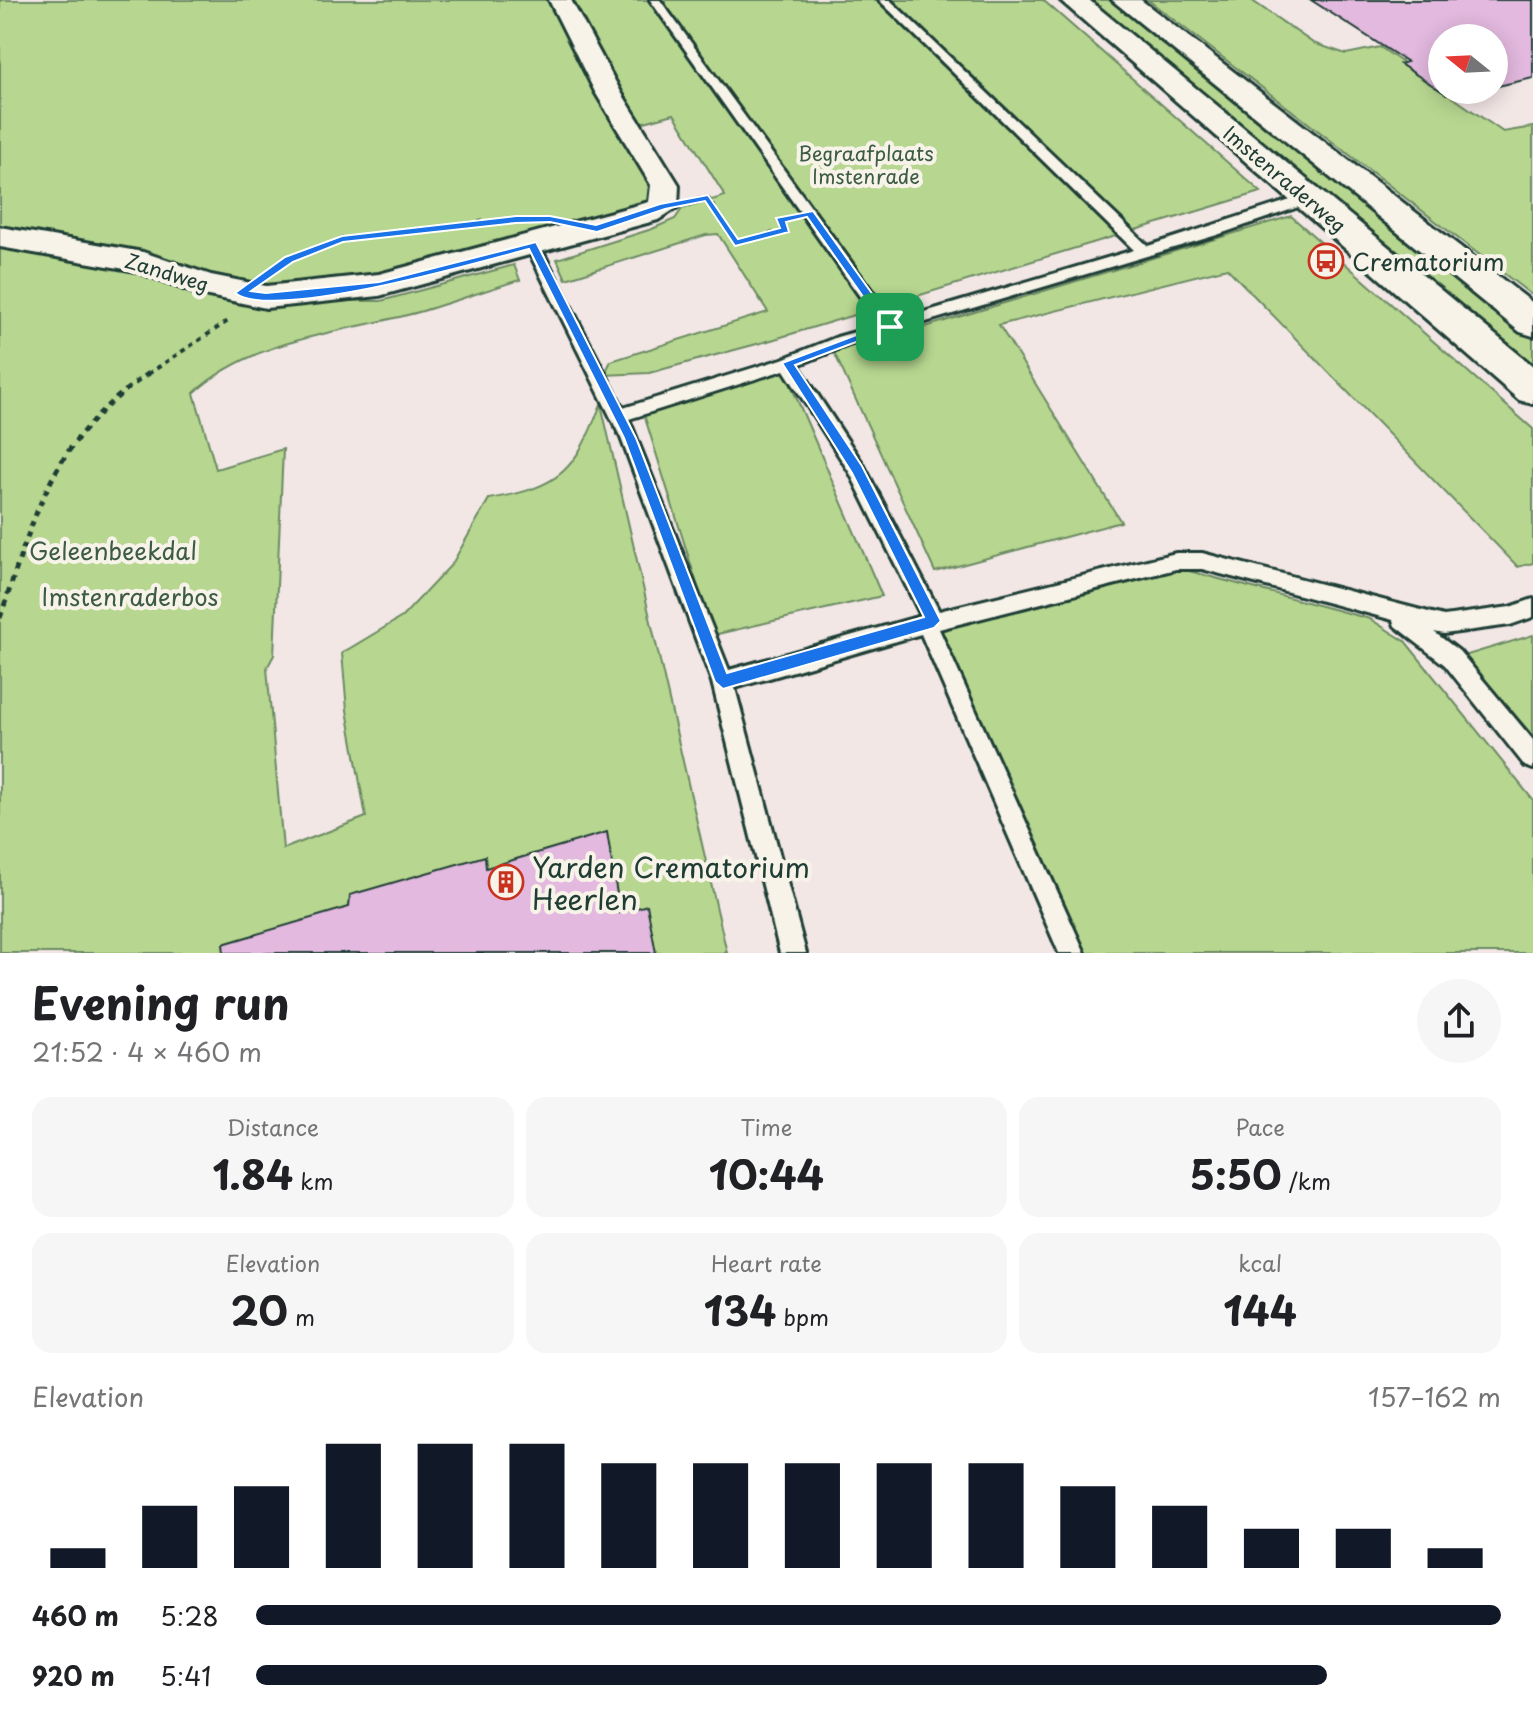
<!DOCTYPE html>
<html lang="en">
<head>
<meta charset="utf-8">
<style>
  :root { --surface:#fff; --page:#f6f6f6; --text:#202124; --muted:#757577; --accent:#111827 }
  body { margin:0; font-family:"Playpen Sans",sans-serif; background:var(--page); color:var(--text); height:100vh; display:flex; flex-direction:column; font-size:30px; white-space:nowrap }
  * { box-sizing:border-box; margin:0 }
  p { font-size:26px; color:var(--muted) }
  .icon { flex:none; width:44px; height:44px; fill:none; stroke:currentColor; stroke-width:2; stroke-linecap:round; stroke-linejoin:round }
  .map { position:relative; height:953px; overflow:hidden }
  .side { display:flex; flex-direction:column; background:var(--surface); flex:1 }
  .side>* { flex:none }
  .needle { width:52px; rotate:288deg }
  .buttons { position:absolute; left:1428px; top:24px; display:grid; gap:16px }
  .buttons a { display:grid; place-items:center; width:80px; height:80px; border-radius:50%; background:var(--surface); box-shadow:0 4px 20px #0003; font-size:40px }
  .pin { position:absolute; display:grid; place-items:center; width:68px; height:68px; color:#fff; margin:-34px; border-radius:16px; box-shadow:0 4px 12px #0006 }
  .round { display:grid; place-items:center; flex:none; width:84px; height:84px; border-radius:42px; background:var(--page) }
  .summary { display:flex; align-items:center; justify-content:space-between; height:136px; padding:0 32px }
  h1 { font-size:44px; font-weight:700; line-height:60px }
  .stats { display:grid; grid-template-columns:repeat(3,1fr); gap:12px; height:136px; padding:8px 32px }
  .stats div { display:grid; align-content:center; border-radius:20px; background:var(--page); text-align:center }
  .stats b { font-size:40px; font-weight:700 }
  .stats small { font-size:22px; font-weight:400 }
  .stats p { font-size:22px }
  .chart { height:224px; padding:16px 32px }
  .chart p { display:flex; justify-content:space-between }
  .chart svg { width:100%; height:144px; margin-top:8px; stroke:var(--accent); stroke-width:6 }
  ul { padding:0 32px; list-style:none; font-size:26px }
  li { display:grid; grid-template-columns:128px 96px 1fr; align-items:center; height:60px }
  li i { height:20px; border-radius:10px; background:var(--accent) }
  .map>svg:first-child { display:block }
  .green { fill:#b7d790; stroke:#6b8a62; stroke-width:2 }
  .building { fill:#e3b9df; stroke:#1f3d34; stroke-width:2 }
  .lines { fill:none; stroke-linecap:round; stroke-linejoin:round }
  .lane-casing { stroke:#1f3d34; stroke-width:6 }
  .street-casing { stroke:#1f3d34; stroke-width:6 }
  .secondary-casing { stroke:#1f3d34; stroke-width:6 }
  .path-far1 { stroke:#1f3d34; stroke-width:4; stroke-dasharray:5 5; stroke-linecap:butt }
  .path { stroke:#1f3d34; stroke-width:5; stroke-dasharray:6 6; stroke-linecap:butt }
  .lane { fill:#f7f3e8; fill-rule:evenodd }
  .street { fill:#f7f3e8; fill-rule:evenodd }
  .secondary { fill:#f7f3e8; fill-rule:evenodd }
  .route { fill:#1a73e8; stroke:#fff; stroke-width:2; fill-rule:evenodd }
  .labels { text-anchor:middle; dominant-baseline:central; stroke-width:8; stroke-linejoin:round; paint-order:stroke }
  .far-park-label { font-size:20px; fill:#3d5c46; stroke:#f7f3e8 }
  .far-street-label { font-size:20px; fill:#1f3d34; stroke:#f7f3e8 }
  .poi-label { font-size:24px; fill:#1f3d34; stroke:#f7f3e8; text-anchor:start }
  .park-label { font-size:24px; fill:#3d5c46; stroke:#f7f3e8 }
  .near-poi-label { font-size:28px; fill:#1f3d34; stroke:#f7f3e8; text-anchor:start }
</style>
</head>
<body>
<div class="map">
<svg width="1533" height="953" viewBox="0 0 1533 953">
  <rect width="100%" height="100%" fill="#f3e7e6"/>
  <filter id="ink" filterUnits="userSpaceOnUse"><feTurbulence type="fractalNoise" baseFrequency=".0125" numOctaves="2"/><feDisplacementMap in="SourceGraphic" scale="16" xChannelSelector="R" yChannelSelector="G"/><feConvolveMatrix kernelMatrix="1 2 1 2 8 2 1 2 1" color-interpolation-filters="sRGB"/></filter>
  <g filter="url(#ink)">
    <!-- green -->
    <g class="green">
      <path d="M0 0H555L660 183 645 210 610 228 257 300 381 301 514 265 520 280C486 290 453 302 419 312 343 333 255 337 194 393L216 469 283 449 274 655 267 668 283 849 366 817 347 710 342 653 402 617 452 564 489 499C562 487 575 470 601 404L727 953H0Z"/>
      <path d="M566 0H1043L1261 192 768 341 649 373 604 375 611 361 768 312 718 234 706 235 566 279 557 259 652 229 675 219 682 209 725 196 674 114 637 124Z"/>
      <path d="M1080 0H1119L1533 332V365L1246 128 1158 65Z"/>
      <path d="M1148 0H1251L1313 43 1346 54 1380 47 1503 132 1533 127V296Z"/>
      <path d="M1291 216 1533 429V563L1518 567 1227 268 999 325 1121 522 935 572 833 350 889 338Z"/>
      <path d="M781 362 882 596 713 635 640 402Z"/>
      <path d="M1159 563 1370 619 1405 641 1533 800V953H1085L939 631 960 619Z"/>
      <path d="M1533 635V736L1464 656Z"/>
    </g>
    <!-- building -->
    <g class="building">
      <path d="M1311 0H1533V78L1494 87V38H1442V90H1478L1446 94 1400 64 1407 62Z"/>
      <path d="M607 832 620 913 647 905 656 953H224L223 944 349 907 350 895 485 856 486 868Z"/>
    </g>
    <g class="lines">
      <!-- lane casing -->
      <g class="lane-casing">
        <path id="lane" d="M650 0H660L894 321 1134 250 879 0H890L1148 246 1303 196H1313V202L1217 235 849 345 798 365 863 464 939 611 1176 553H1202L1444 616 1510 607 1533 599V617L1510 625 1444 634 1434 632 1459 651 1533 740V769L1525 766 1445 665 1395 626 1393 620 1202 569H1176L939 629 1085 953H1059L921 634 735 688 806 953H780L712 682 621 438 525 244 532 239 539 244 623 408 782 359 837 337 880 325ZM784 370 850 473 921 616 729 670 629 419Z"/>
      </g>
      <!-- street casing -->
      <g class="street-casing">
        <path id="street" d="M549 0H571L621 92 679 185 678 207 658 220 379 296 266 308 194 293 136 271 0 247V227L143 252 211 275 266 286 379 274 649 202 651 185 595 92Z"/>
      </g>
      <!-- secondary casing -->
      <g class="secondary-casing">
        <g id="secondary">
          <path d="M1060 0H1089L1533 366V404L1519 400Z"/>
          <path d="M1112 0H1141L1533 303V336L1520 332Z"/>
        </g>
      </g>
      <!-- path-far1 -->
      <g class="path-far1">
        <path d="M696 200 708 198 735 243 786 230 783 226"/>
        <path d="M284 263 342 239 488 221"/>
        <path d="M148 374 228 321"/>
      </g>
      <!-- path -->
      <path class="path" d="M0 618C36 512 51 438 151 372"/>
      <!-- lane -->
      <use href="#lane" class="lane"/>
      <!-- street -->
      <use href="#street" class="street"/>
      <!-- secondary -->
      <use href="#secondary" class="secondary"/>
    </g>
  </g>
  <!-- route -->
  <path class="route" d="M708 195 738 239 780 228 776 218 813 211 896 327 795 365 862 466 941 621 934 628 723 689 715 682 624 438 529 249C479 262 274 322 235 293L285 257 342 236 516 216H550L596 225 660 204ZM705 201 735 246 789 232 786 222 807 217 883 325 782 363 852 473 924 617 727 673 636 438 536 242 379 282 266 293 251 291 293 262 343 242 516 223 550 222 597 232 665 209Z"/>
  <!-- icons -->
  <defs>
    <g id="bus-ring" transform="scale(1.8)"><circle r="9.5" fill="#f7f3e8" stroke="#c8321e" stroke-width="1.5"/><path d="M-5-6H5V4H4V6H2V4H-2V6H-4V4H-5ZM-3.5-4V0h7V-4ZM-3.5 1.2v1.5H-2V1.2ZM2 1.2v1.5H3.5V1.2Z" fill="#c8321e"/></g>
    <g id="building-ring" transform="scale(1.8)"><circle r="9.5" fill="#f7f3e8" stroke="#c8321e" stroke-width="1.5"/><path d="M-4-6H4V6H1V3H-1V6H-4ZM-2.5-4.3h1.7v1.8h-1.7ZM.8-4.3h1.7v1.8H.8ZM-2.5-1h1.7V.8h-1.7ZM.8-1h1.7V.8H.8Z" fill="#c8321e"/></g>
  </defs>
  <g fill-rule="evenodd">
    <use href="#bus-ring" x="1326" y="261"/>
    <use href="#building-ring" x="506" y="882"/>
  </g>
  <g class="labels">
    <!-- far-park labels -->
    <g class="far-park-label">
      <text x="866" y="153">Begraafplaats<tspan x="866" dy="23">Imstenrade</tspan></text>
    </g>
    <!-- far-street labels -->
    <g class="far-street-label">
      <text transform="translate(1285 179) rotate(40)">Imstenraderweg</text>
      <text transform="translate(167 272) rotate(17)">Zandweg</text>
    </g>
    <!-- poi labels -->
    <g class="poi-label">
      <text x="1352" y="261">Crematorium</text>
    </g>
    <!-- park labels -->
    <g class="park-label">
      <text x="113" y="550">Geleenbeekdal</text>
      <text x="130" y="596">Imstenraderbos</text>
    </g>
    <!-- near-poi labels -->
    <g class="near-poi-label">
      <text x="532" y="866">Yarden Crematorium<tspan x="532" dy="32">Heerlen</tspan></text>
    </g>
  </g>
</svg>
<div class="buttons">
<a><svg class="needle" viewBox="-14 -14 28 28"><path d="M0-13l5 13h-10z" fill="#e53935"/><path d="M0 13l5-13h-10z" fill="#757577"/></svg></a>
</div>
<div class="pin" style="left:890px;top:327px;background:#1e9e55"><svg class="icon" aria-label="arrive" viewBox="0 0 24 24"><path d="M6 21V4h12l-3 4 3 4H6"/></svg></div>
</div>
<section class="side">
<div class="summary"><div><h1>Evening run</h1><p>21:52 · 4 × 460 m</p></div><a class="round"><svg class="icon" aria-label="share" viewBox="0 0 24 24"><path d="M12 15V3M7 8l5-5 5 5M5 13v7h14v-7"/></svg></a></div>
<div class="stats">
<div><p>Distance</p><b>1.84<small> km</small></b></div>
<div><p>Time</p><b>10:44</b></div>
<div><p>Pace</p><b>5:50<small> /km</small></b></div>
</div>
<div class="stats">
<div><p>Elevation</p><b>20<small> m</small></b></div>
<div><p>Heart rate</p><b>134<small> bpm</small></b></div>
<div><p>kcal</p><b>144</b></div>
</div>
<div class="chart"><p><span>Elevation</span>157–162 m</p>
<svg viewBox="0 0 160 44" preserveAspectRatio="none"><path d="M5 44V38M15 44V25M25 44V19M35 44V6M45 44V6M55 44V6M65 44V12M75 44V12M85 44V12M95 44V12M105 44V12M115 44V19M125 44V25M135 44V32M145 44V32M155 44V38"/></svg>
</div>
<ul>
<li><b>460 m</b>5:28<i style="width:100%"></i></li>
<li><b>920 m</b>5:41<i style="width:86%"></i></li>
</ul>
</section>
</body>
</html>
